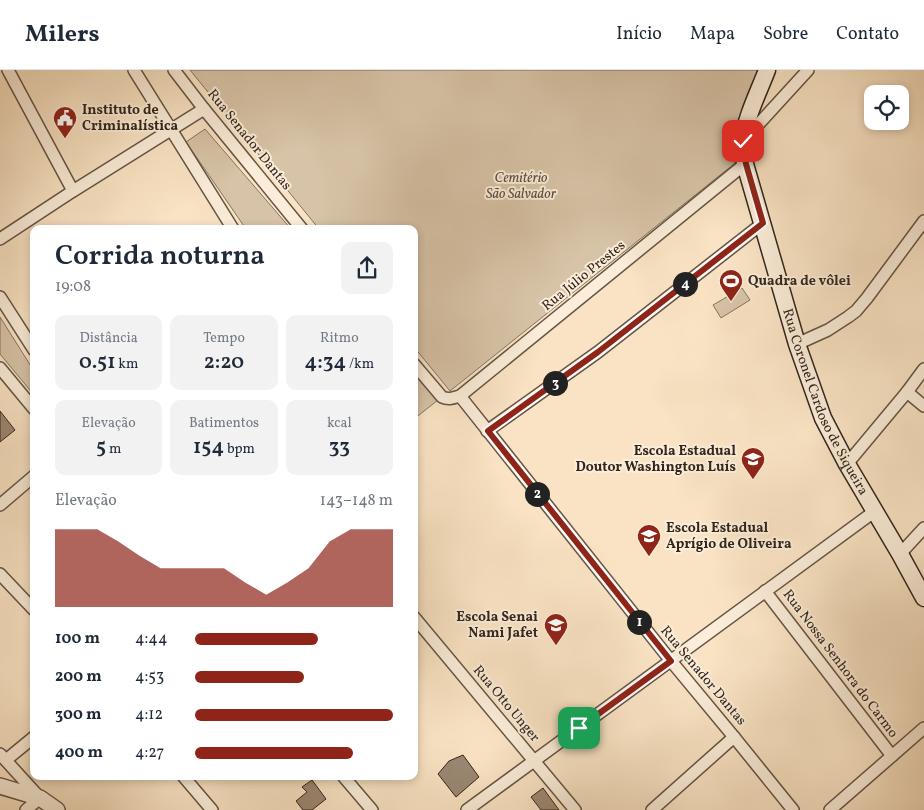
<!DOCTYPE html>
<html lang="pt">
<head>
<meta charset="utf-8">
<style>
  :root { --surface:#fff; --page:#f2f2f3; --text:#1f2937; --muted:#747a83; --line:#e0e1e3; --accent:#8f2418 }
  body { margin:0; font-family:Vollkorn,serif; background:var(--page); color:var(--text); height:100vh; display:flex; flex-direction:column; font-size:19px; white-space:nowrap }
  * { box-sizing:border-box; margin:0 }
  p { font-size:16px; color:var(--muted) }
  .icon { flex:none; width:28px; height:28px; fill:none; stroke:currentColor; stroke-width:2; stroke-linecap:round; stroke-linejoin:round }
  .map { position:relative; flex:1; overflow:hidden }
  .side { position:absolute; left:30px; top:155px; width:388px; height:555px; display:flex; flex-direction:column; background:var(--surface); border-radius:10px; box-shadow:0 2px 8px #0003 }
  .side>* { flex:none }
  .fabs { position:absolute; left:864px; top:15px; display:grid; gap:10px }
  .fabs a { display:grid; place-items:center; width:45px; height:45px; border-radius:10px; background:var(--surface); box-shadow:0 2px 8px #0003; font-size:25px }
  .pin { position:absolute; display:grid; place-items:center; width:42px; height:42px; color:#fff; margin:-21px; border-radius:10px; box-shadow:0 2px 8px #0006 }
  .km { position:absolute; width:25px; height:25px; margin:-12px; border-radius:50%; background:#222; color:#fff; font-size:14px; line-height:25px; text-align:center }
  .round { display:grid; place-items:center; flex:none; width:52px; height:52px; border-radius:10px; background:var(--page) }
  .overview { display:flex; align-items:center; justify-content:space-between; height:85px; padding:0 25px }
  h1 { font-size:28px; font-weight:600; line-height:38px }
  .figures { display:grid; grid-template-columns:repeat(3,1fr); gap:8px; height:85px; padding:5px 25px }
  .figures div { display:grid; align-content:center; border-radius:10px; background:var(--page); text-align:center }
  .figures b { font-size:21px; font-weight:600 }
  .figures small { font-size:14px; font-weight:400 }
  .figures p { font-size:14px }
  .chart { height:140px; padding:10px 25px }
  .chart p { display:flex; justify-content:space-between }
  .chart svg { width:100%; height:90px; margin-top:5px; fill:var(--accent); opacity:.7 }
  ul { padding:0 25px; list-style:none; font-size:16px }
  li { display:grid; grid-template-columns:80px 60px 1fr; align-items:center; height:38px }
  li i { height:12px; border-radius:6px; background:var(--accent) }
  header { display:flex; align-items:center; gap:30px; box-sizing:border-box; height:70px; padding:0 25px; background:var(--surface); border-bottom:1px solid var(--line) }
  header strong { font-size:24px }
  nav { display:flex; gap:28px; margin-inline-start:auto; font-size:18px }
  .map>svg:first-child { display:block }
  .green { fill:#d7c3a7; stroke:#857461 }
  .building { fill:#9a8873; stroke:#33251b }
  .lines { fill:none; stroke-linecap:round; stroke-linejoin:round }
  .minor-casing { stroke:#645445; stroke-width:14 }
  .tertiary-casing { stroke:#645445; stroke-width:18 }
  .secondary-casing { stroke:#33251b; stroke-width:19 }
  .minor { stroke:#fbedd9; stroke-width:11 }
  .tertiary { stroke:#fbedd9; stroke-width:15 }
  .secondary { stroke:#fbedd9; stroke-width:16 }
  .route-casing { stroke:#fff; stroke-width:10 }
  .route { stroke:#8f2418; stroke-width:6 }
  .labels { text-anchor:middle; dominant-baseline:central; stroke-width:4; stroke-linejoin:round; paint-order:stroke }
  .poi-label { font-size:14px; font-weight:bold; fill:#33251b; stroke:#fbedd9; text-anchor:start }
  .street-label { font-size:14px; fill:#33251b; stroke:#fbedd9 }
  .park-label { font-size:14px; font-style:italic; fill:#5c4c3e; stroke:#fbedd9 }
</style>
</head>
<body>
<header>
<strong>Milers</strong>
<nav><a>Início</a><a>Mapa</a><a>Sobre</a><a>Contato</a></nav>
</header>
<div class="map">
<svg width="924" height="740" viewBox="0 0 924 740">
  <rect width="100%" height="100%" fill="#f9e3c4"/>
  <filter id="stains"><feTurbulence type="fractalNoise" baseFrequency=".004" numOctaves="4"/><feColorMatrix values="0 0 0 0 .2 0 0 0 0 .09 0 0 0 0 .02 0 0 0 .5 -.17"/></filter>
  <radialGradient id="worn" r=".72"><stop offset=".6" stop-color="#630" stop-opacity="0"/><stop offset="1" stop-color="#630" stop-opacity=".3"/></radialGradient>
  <!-- green -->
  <g class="green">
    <path d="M190 0H758L734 63V94L450 321 414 277V159H319Z"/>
    <path d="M205 59 291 159H246L186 72Z"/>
    <path d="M742 218 750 230 721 248 713 235Z"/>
    <path d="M0 247 34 301V325L0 284Z"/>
    <path d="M414 300 438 330 414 349Z"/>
  </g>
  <!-- building -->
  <g class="building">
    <path d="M0 341 15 360 0 372Z"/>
    <path d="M463 685 479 707 456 727 438 704 449 691Z"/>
    <path d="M312 710 326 729 312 740H303L296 731 307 722 302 717Z"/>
    <path d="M543 718 559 740H541L531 727Z"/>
  </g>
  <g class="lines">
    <!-- minor casing -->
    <g class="minor-casing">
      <g id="minor">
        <path d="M8 0 73 121"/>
        <path d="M134 0 233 159"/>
        <path d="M174 0 204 39 302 159"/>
        <path d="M744 70 808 0"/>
        <path d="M0 169 73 121 204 39"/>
        <path d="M0 227 34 280"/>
        <path d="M797 274 828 260 848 247 856 241 867 228 924 151"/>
        <path d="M414 294 442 327C449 330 453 328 460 326L745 94"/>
        <path d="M0 298 34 339"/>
        <path d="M907 322 924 336"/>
        <path d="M460 326 671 591 734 667 793 740"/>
        <path d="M487 361 598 282 763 153"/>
        <path d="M847 394 907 322 924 299"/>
        <path d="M0 435 34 406"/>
        <path d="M900 484 924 458"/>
        <path d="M0 504 34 540"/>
        <path d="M765 521 892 686"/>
        <path d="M414 547 575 740"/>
        <path d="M0 684 40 728 26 740"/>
        <path d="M6 690 34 667"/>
        <path d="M183 706 212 740"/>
        <path d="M343 706 372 740"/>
        <path d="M467 740 875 441"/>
        <path d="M652 740 734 667"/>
        <path d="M830 740 924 658"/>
      </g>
    </g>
    <!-- tertiary casing -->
    <g class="tertiary-casing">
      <path id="tertiary" d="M0 716 40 728 57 740"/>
    </g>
    <!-- secondary casing -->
    <g class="secondary-casing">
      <g id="secondary">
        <path id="s1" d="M767 0C759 21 745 49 743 71 742 78 744 87 745 94L797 274 823 348 847 394 900 484 924 528"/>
      </g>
    </g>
    <!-- minor -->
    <use href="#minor" class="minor"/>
    <!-- tertiary -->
    <use href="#tertiary" class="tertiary"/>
    <!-- secondary -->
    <use href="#secondary" class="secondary"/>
  </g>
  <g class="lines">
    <!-- route casing -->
    <g class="route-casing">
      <path id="route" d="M579 658 671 591 488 361 598 282 763 153 746 94 743 71"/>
    </g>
    <!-- route -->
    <use href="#route" class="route"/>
  </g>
  <!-- icons -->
  <defs>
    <g id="civic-pin" transform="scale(1.25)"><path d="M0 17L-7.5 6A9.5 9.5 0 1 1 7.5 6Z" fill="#8f2418" stroke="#fbedd9"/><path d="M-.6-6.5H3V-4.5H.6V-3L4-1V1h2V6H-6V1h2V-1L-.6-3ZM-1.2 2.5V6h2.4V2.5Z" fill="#fff"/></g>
    <g id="stadium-pin" transform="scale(1.25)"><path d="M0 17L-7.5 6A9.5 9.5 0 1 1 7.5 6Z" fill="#8f2418" stroke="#fbedd9"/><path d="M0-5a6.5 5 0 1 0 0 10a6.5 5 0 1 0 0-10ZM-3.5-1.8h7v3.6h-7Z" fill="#fff"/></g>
    <g id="school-pin" transform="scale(1.25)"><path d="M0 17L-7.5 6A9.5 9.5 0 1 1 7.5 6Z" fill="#8f2418" stroke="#fbedd9"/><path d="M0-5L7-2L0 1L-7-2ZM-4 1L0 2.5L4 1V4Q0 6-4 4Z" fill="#fff"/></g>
    <g id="university-pin" transform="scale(1.25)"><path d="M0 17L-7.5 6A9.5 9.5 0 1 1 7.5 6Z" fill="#8f2418" stroke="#fbedd9"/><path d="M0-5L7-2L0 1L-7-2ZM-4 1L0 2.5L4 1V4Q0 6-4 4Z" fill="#fff"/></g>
  </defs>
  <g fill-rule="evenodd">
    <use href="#civic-pin" x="65" y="48"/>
    <use href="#stadium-pin" x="731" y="211"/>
    <use href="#school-pin" x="753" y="389"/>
    <use href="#school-pin" x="649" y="466"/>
    <use href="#university-pin" x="556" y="555"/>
  </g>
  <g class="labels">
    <!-- poi labels -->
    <g class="poi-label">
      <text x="82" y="40">Instituto de<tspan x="82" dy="16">Criminalística</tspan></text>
      <text x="748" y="211">Quadra de vôlei</text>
      <text x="736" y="381" text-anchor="end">Escola Estadual<tspan x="736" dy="16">Doutor Washington Luís</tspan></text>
      <text x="666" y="458">Escola Estadual<tspan x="666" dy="16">Aprígio de Oliveira</tspan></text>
      <text x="538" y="547" text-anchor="end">Escola Senai<tspan x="538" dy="16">Nami Jafet</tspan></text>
    </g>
    <!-- street labels -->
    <g class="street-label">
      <text transform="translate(249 70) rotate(51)">Rua Senador Dantas</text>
      <text transform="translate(584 206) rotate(-39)">Rua Júlio Prestes</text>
      <text stroke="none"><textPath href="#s1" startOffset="350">Rua Coronel Cardoso de Siqueira</textPath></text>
      <text transform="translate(840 594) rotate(53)">Rua Nossa Senhora do Carmo</text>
      <text transform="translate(703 606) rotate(50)">Rua Senador Dantas</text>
      <text transform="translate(506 634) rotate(50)">Rua Otto Unger</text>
    </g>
    <!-- park labels -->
    <g class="park-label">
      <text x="521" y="108">Cemitério<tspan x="521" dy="16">São Salvador</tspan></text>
    </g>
  </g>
  <rect width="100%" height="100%" filter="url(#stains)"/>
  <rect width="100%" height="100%" fill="url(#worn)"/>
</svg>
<div class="fabs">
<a><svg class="icon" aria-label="locate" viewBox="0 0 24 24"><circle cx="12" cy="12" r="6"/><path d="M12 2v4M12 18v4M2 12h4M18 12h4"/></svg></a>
</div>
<div class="pin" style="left:579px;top:658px;background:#1e9e55"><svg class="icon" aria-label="arrive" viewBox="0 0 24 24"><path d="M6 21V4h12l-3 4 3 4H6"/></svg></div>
<div class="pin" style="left:743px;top:71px;background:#d93025"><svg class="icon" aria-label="check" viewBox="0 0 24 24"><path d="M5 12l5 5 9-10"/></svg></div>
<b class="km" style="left:639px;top:552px">1</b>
<b class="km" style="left:537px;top:424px">2</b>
<b class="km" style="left:555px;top:313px">3</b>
<b class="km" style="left:685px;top:214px">4</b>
<section class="side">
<div class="overview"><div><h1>Corrida noturna</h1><p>19:08</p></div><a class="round"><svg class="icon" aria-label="share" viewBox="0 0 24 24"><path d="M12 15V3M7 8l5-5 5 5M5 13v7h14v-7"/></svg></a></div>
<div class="figures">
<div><p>Distância</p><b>0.51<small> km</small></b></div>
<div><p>Tempo</p><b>2:20</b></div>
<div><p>Ritmo</p><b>4:34<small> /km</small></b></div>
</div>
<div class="figures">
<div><p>Elevação</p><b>5<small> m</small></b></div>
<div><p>Batimentos</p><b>154<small> bpm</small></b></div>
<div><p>kcal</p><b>33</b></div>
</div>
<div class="chart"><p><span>Elevação</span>143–148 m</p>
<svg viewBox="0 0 160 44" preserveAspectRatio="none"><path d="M0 44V6L10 6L20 6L30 12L40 19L50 25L60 25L70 25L80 25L90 32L100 38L110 32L120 25L130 12L140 6L150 6L160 6V44z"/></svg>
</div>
<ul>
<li><b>100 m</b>4:44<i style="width:62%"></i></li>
<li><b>200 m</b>4:53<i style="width:55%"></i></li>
<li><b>300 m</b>4:12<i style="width:100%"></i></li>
<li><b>400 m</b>4:27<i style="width:80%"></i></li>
</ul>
</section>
</div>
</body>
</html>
